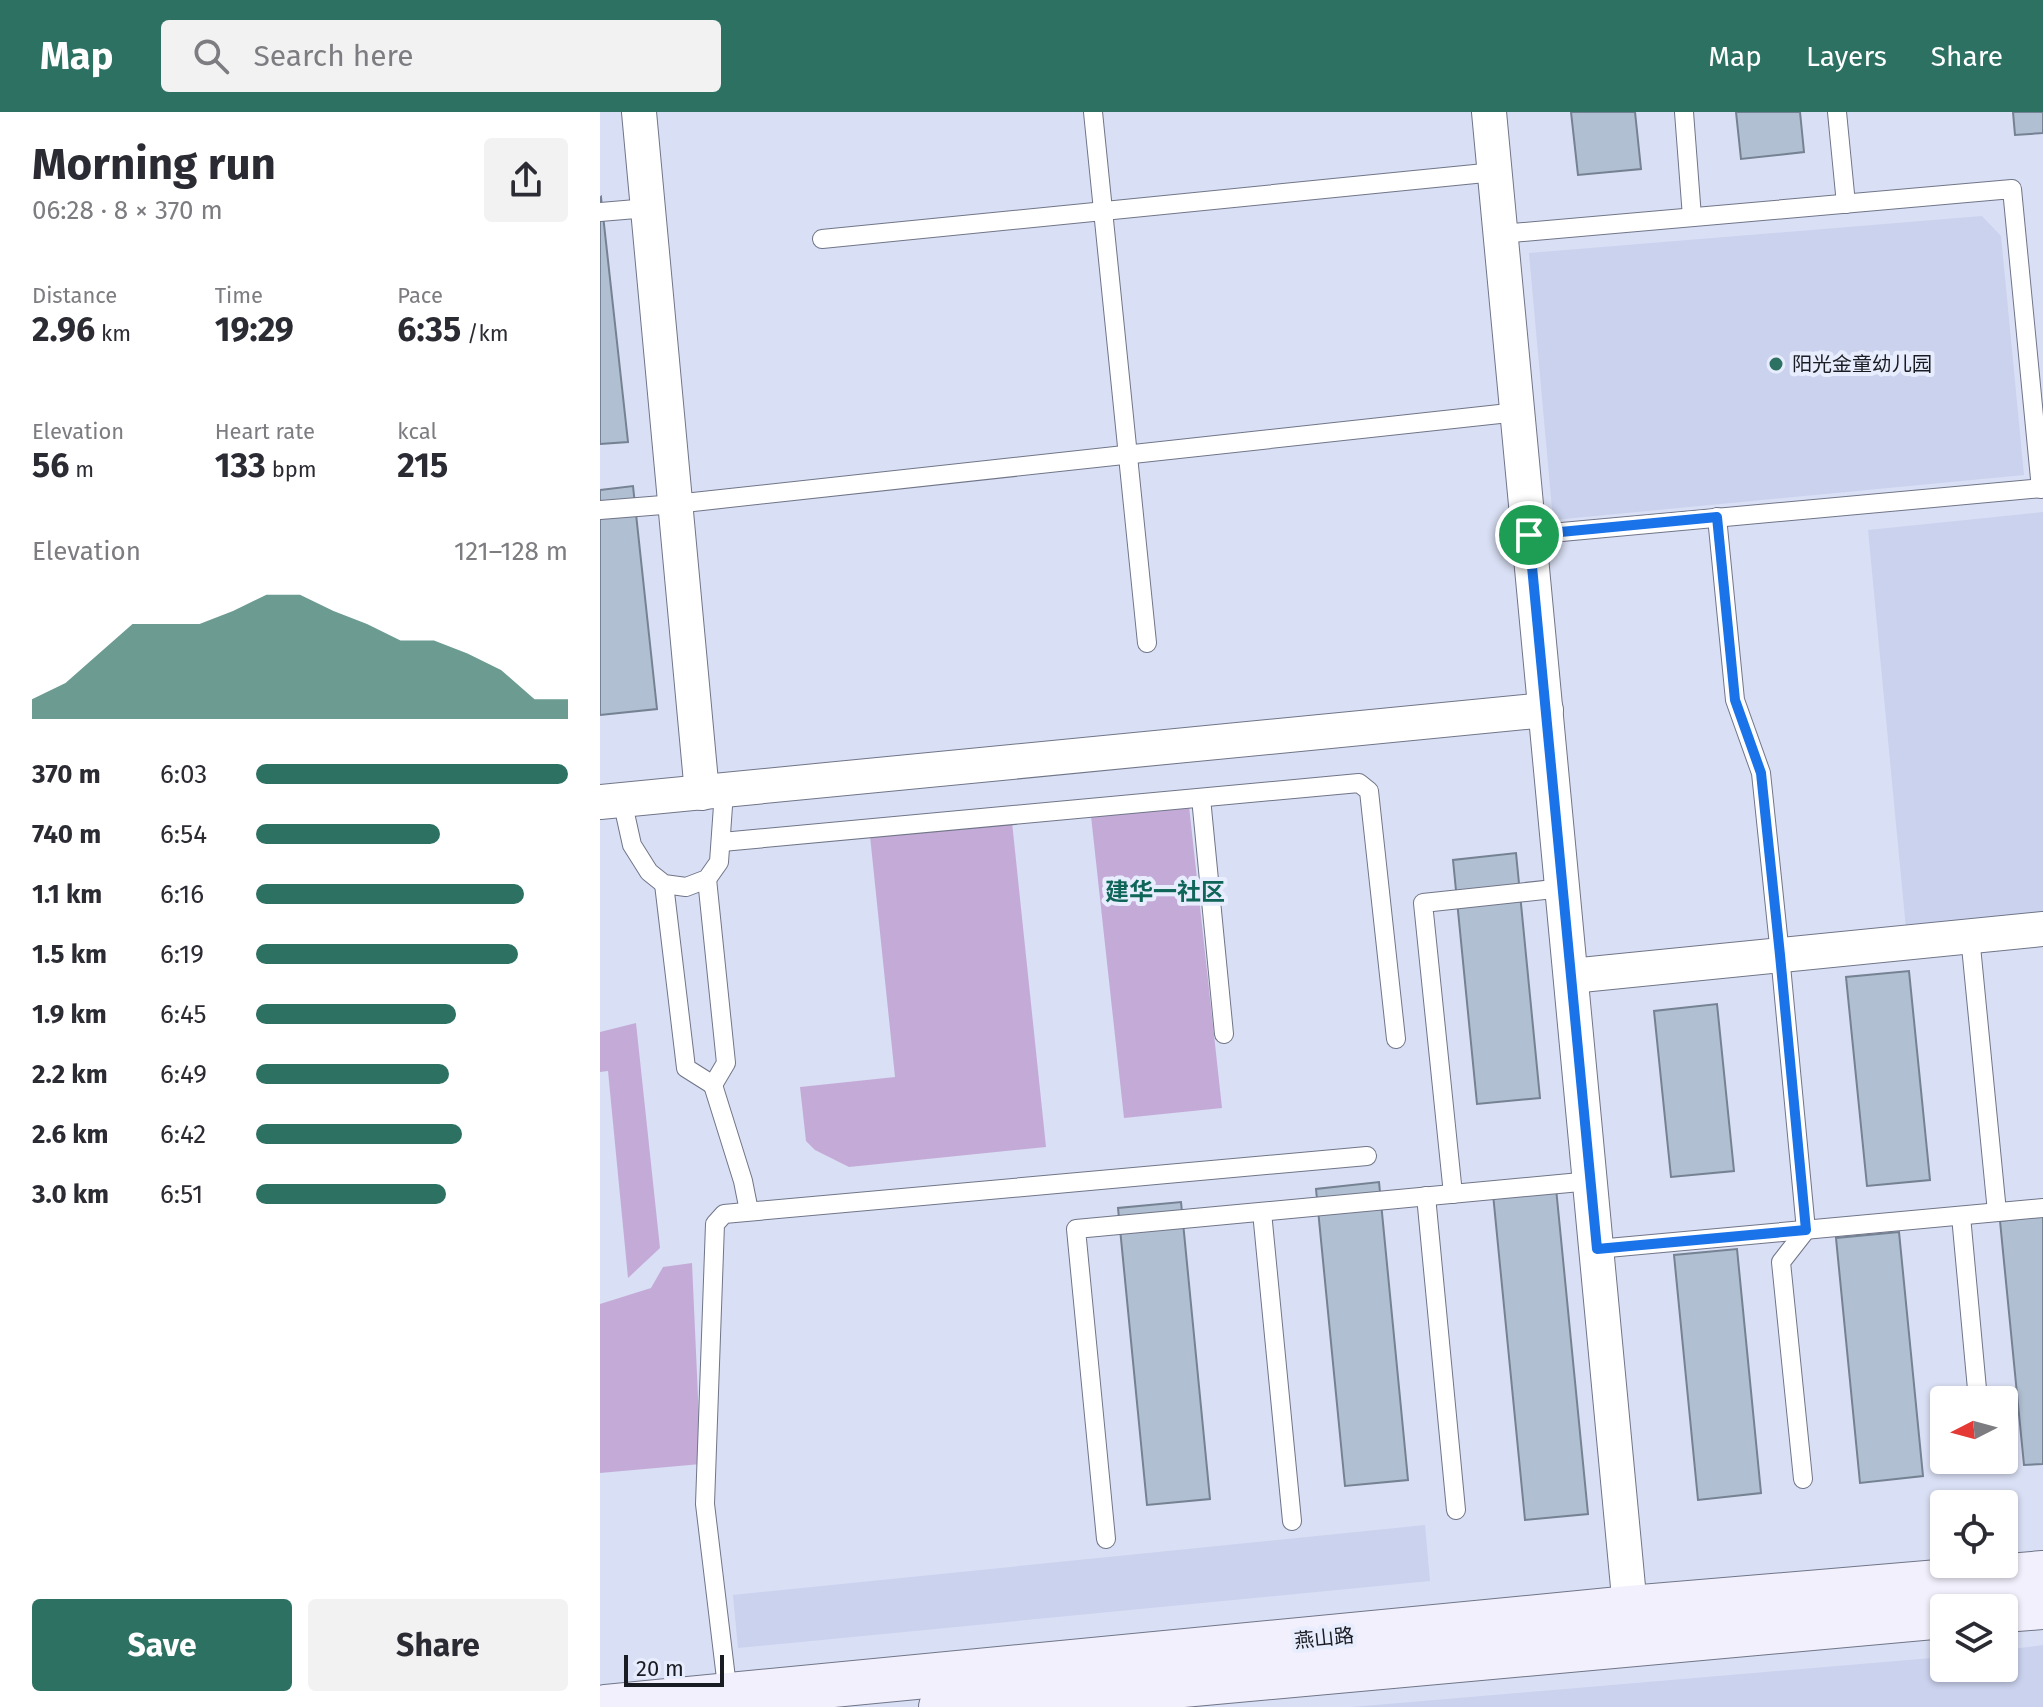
<!DOCTYPE html>
<html lang="en">
<head>
<meta charset="utf-8">
<style>
  :root { --surface:#fff; --page:#f2f2f3; --text:#2b2b33; --muted:#7c7c81; --accent:#2d7163 }
  body { margin:0; font-family:"Fira Sans","Noto Sans SC",sans-serif; background:var(--page); color:var(--text); height:100vh; display:flex; flex-direction:column; font-size:30px; white-space:nowrap }
  * { box-sizing:border-box; margin:0 }
  p { font-size:26px; color:var(--muted) }
  .icon { flex:none; width:44px; height:44px; fill:none; stroke:currentColor; stroke-width:2; stroke-linecap:round; stroke-linejoin:round }
  .map { position:relative; flex:1; overflow:hidden }
  .sheet { display:flex; flex-direction:column; background:var(--surface); width:600px }
  .sheet>* { flex:none }
  .needle { width:52px; rotate:264deg }
  .controls { position:absolute; left:1330px; top:1274px; display:grid; gap:16px }
  .controls a { display:grid; place-items:center; width:88px; height:88px; border-radius:8px; background:var(--surface); box-shadow:0 2px 6px #0004; font-size:40px }
  .scale { position:absolute; left:24px; bottom:20px; width:100px; box-sizing:border-box; padding-left:8px; border:4px solid #1a1c23; border-top:0; font-size:22px; line-height:28px; white-space:nowrap; color:#1a1c23; -webkit-text-stroke:6px #e8edfe; paint-order:stroke }
  .pin { position:absolute; display:grid; place-items:center; width:68px; height:68px; color:#fff; margin:-34px; border:4px solid #fff; border-radius:50%; box-shadow:0 2px 8px #0007 }
  .round { display:grid; place-items:center; flex:none; width:84px; height:84px; border-radius:8px; background:var(--page) }
  .head { display:flex; align-items:center; justify-content:space-between; height:136px; padding:0 32px }
  h1 { font-size:44px; font-weight:700; line-height:60px }
  .stats { display:grid; grid-template-columns:repeat(3,1fr); gap:12px; height:136px; padding:8px 32px }
  .stats div { display:grid; align-content:center }
  .stats b { font-size:34px; font-weight:700 }
  .stats small { font-size:22px; font-weight:400 }
  .stats p { font-size:22px }
  .chart { height:224px; padding:16px 32px }
  .chart p { display:flex; justify-content:space-between }
  .chart svg { width:100%; height:144px; margin-top:8px; fill:var(--accent); opacity:.7 }
  .primary-button { display:flex; gap:16px; margin-top:auto; padding:16px 32px }
  .primary-button a { flex:1; height:92px; border-radius:8px; background:var(--accent); color:#fff; font-size:32px; font-weight:700; line-height:92px; text-align:center }
  .primary-button a+a { background:var(--page); color:var(--text) }
  ul { padding:0 32px; list-style:none; font-size:26px }
  li { display:grid; grid-template-columns:128px 96px 1fr; align-items:center; height:60px }
  li i { height:20px; border-radius:10px; background:var(--accent) }
  header { display:flex; align-items:center; gap:48px; box-sizing:border-box; height:112px; padding:0 40px; background:var(--accent); color:#fff }
  header strong { font-size:38px }
  nav { display:flex; gap:44px; margin-inline-start:auto; font-size:28px }
  .search { width:560px; height:72px; background:var(--page); display:flex; align-items:center; gap:20px; box-sizing:border-box; padding:0 28px; border-radius:8px; color:var(--muted); font-size:30px }
  main { display:flex; flex:1; min-height:0 }
  .map>svg:first-child { display:block }
  .built { fill:#cad2ee }
  .green { fill:#c4abd7 }
  .building { fill:#b0bfd1; stroke:#758293; stroke-width:2 }
  .lines { fill:none; stroke-linecap:round; stroke-linejoin:round }
  .lane-casing { stroke:#707588; stroke-width:20 }
  .street-casing { stroke:#707588; stroke-width:36 }
  .secondary-casing { stroke:#707588; stroke-width:46 }
  .lane { stroke:#fff; stroke-width:18 }
  .street { stroke:#fff; stroke-width:34 }
  .secondary { stroke:#f2f0fc; stroke-width:44 }
  .route-casing { stroke:#fff; stroke-width:16 }
  .route { stroke:#1a73e8; stroke-width:10 }
  .poi-dot { fill:#2d7163; stroke:#e8edfe; stroke-width:3 }
  .labels { text-anchor:middle; dominant-baseline:central; stroke-width:8; stroke-linejoin:round; paint-order:stroke }
  .poi-label { font-size:20px; fill:#1a1c23; stroke:#e8edfe; text-anchor:start }
  .street-label { font-size:20px; fill:#1a1c23; stroke:#e8edfe }
  .quarter-label { font-size:24px; font-weight:bold; fill:#0f6658; stroke:#e8edfe }
</style>
</head>
<body>
<header>
<strong>Map</strong>
<div class="search"><svg class="icon" aria-label="search" viewBox="0 0 24 24"><circle cx="10" cy="10" r="6"/><path d="M15 15l6 6"/></svg>Search here</div>
<nav><a>Map</a><a>Layers</a><a>Share</a></nav>
</header>
<main>
<section class="sheet">
<div class="head"><div><h1>Morning run</h1><p>06:28 · 8 × 370 m</p></div><a class="round"><svg class="icon" aria-label="share" viewBox="0 0 24 24"><path d="M12 15V3M7 8l5-5 5 5M5 13v7h14v-7"/></svg></a></div>
<div class="stats">
<div><p>Distance</p><b>2.96<small> km</small></b></div>
<div><p>Time</p><b>19:29</b></div>
<div><p>Pace</p><b>6:35<small> /km</small></b></div>
</div>
<div class="stats">
<div><p>Elevation</p><b>56<small> m</small></b></div>
<div><p>Heart rate</p><b>133<small> bpm</small></b></div>
<div><p>kcal</p><b>215</b></div>
</div>
<div class="chart"><p><span>Elevation</span>121–128 m</p>
<svg viewBox="0 0 160 44" preserveAspectRatio="none"><path d="M0 44V38L10 33L20 24L30 15L40 15L50 15L60 11L70 6L80 6L90 11L100 15L110 20L120 20L130 24L140 29L150 38L160 38V44z"/></svg>
</div>
<ul>
<li><b>370 m</b>6:03<i style="width:100%"></i></li>
<li><b>740 m</b>6:54<i style="width:59%"></i></li>
<li><b>1.1 km</b>6:16<i style="width:86%"></i></li>
<li><b>1.5 km</b>6:19<i style="width:84%"></i></li>
<li><b>1.9 km</b>6:45<i style="width:64%"></i></li>
<li><b>2.2 km</b>6:49<i style="width:62%"></i></li>
<li><b>2.6 km</b>6:42<i style="width:66%"></i></li>
<li><b>3.0 km</b>6:51<i style="width:61%"></i></li>
</ul>
<div class="primary-button"><a>Save</a><a>Share</a></div>
</section>
<div class="map">
<svg width="1443" height="1595" viewBox="0 0 1443 1595">
  <rect width="100%" height="100%" fill="#d9dff4"/>
  <!-- built -->
  <g class="built">
    <path d="M1382 104 1401 124 1424 363 953 408 929 141Z"/>
    <path d="M1443 400V803L1306 817 1268 418Z"/>
    <path d="M825 1413 830 1469 138 1536 133 1483Z"/>
    <path d="M1443 1533V1595H752L1344 1545V1556H1404V1538Z"/>
  </g>
  <!-- green -->
  <g class="green">
    <path d="M589 694 622 996 524 1006 491 704Z"/>
    <path d="M412 710 446 1035 249 1055 215 1038 206 1029 200 975 295 965 270 724Z"/>
    <path d="M36 911 60 1136 28 1166 8 959 0 960V920Z"/>
    <path d="M92 1151 101 1352 0 1361V1192L51 1176 63 1155Z"/>
  </g>
  <!-- building -->
  <g class="building">
    <path d="M971 0H1035L1041 57 978 63Z"/>
    <path d="M1136 0H1200L1204 40 1141 47Z"/>
    <path d="M1413 0H1443V21L1415 23Z"/>
    <path d="M1 85 28 330 0 332V86Z"/>
    <path d="M33 374 57 597 0 603V378Z"/>
    <path d="M916 741 940 986 877 992 853 748Z"/>
    <path d="M1309 859 1330 1068 1267 1074 1246 865Z"/>
    <path d="M1117 892 1134 1059 1071 1065 1054 899Z"/>
    <path d="M779 1070 808 1368 745 1374 716 1077Z"/>
    <path d="M956 1076 988 1402 925 1408 893 1082Z"/>
    <path d="M581 1090 610 1387 547 1393 518 1096Z"/>
    <path d="M1443 1104V1352L1424 1353 1400 1109Z"/>
    <path d="M1299 1120 1323 1364 1260 1371 1236 1126Z"/>
    <path d="M1137 1137 1161 1381 1098 1388 1074 1143Z"/>
  </g>
  <g class="lines">
    <!-- lane casing -->
    <g class="lane-casing">
      <g id="lane">
        <path d="M493 0 547 531"/>
        <path d="M1084 0 1092 105"/>
        <path d="M1237 0 1246 92"/>
        <path d="M0 100 48 96"/>
        <path d="M901 122 1412 77 1441 377"/>
        <path d="M222 127 895 60"/>
        <path d="M0 398 75 392 918 300"/>
        <path d="M1117 405 1135 588 1161 661 1180 843 1206 1118 1181 1150 1203 1367"/>
        <path d="M929 423 1443 376"/>
        <path d="M601 686 624 922"/>
        <path d="M22 688 32 733 49 760 64 772 86 775 107 767 119 750 124 680"/>
        <path d="M122 730 759 671 769 679 796 927"/>
        <path d="M64 772 86 956 113 973 126 951 107 767"/>
        <path d="M1370 824 1397 1100"/>
        <path d="M113 973 143 1069 149 1099"/>
        <path d="M853 1082 823 791 963 776"/>
        <path d="M826 1084 856 1398"/>
        <path d="M662 1100 692 1409"/>
        <path d="M1361 1104 1378 1288"/>
        <path d="M997 1137 1443 1096"/>
        <path d="M1383 1348 1384 1352"/>
        <path d="M506 1427 476 1117 991 1069"/>
        <path d="M128 1583 105 1392 115 1112 124 1102 767 1044"/>
      </g>
    </g>
    <!-- street casing -->
    <g class="street-casing">
      <g id="street">
        <path d="M39 0 102 681"/>
        <path d="M889 0 1030 1496"/>
        <path d="M0 690 946 598"/>
        <path d="M971 864 1443 817"/>
      </g>
    </g>
    <!-- secondary casing -->
    <g class="secondary-casing">
      <g id="secondary">
        <path d="M1404 1498 1443 1495"/>
        <path d="M6 1595 1030 1496 1443 1461"/>
        <path d="M341 1595 1344 1504"/>
      </g>
    </g>
    <!-- lane -->
    <use href="#lane" class="lane"/>
    <!-- street -->
    <use href="#street" class="street"/>
    <!-- secondary -->
    <use href="#secondary" class="secondary"/>
  </g>
  <g class="lines">
    <!-- route casing -->
    <g class="route-casing">
      <path id="route" d="M1117 405 1135 588 1161 661 1180 843 1206 1118 997 1137 929 423Z"/>
    </g>
    <!-- route -->
    <use href="#route" class="route"/>
  </g>
  <!-- markers -->
  <circle class="poi-dot" cx="1176" cy="252" r="8"/>
  <g class="labels">
    <!-- poi labels -->
    <g class="poi-label">
      <text x="1192" y="252">阳光金童幼儿园</text>
    </g>
    <!-- street labels -->
    <g class="street-label">
      <text transform="translate(724 1526) rotate(-6)">燕山路</text>
    </g>
    <!-- quarter labels -->
    <g class="quarter-label">
      <text x="565" y="780">建华一社区</text>
    </g>
  </g>
</svg>
<div class="controls">
<a><svg class="needle" viewBox="-14 -14 28 28"><path d="M0-13l5 13h-10z" fill="#e53935"/><path d="M0 13l5-13h-10z" fill="#7c7c81"/></svg></a>
<a><svg class="icon" aria-label="locate" viewBox="0 0 24 24"><circle cx="12" cy="12" r="6"/><path d="M12 2v4M12 18v4M2 12h4M18 12h4"/></svg></a>
<a><svg class="icon" aria-label="layers" viewBox="0 0 24 24"><path d="M12 4l9 5-9 5-9-5zM3 14l9 5 9-5"/></svg></a>
</div>
<div class="scale">20 m</div>
<div class="pin" style="left:929px;top:423px;background:#1e9e55"><svg class="icon" aria-label="arrive" viewBox="0 0 24 24"><path d="M6 21V4h12l-3 4 3 4H6"/></svg></div>
</div>
</main>
</body>
</html>
